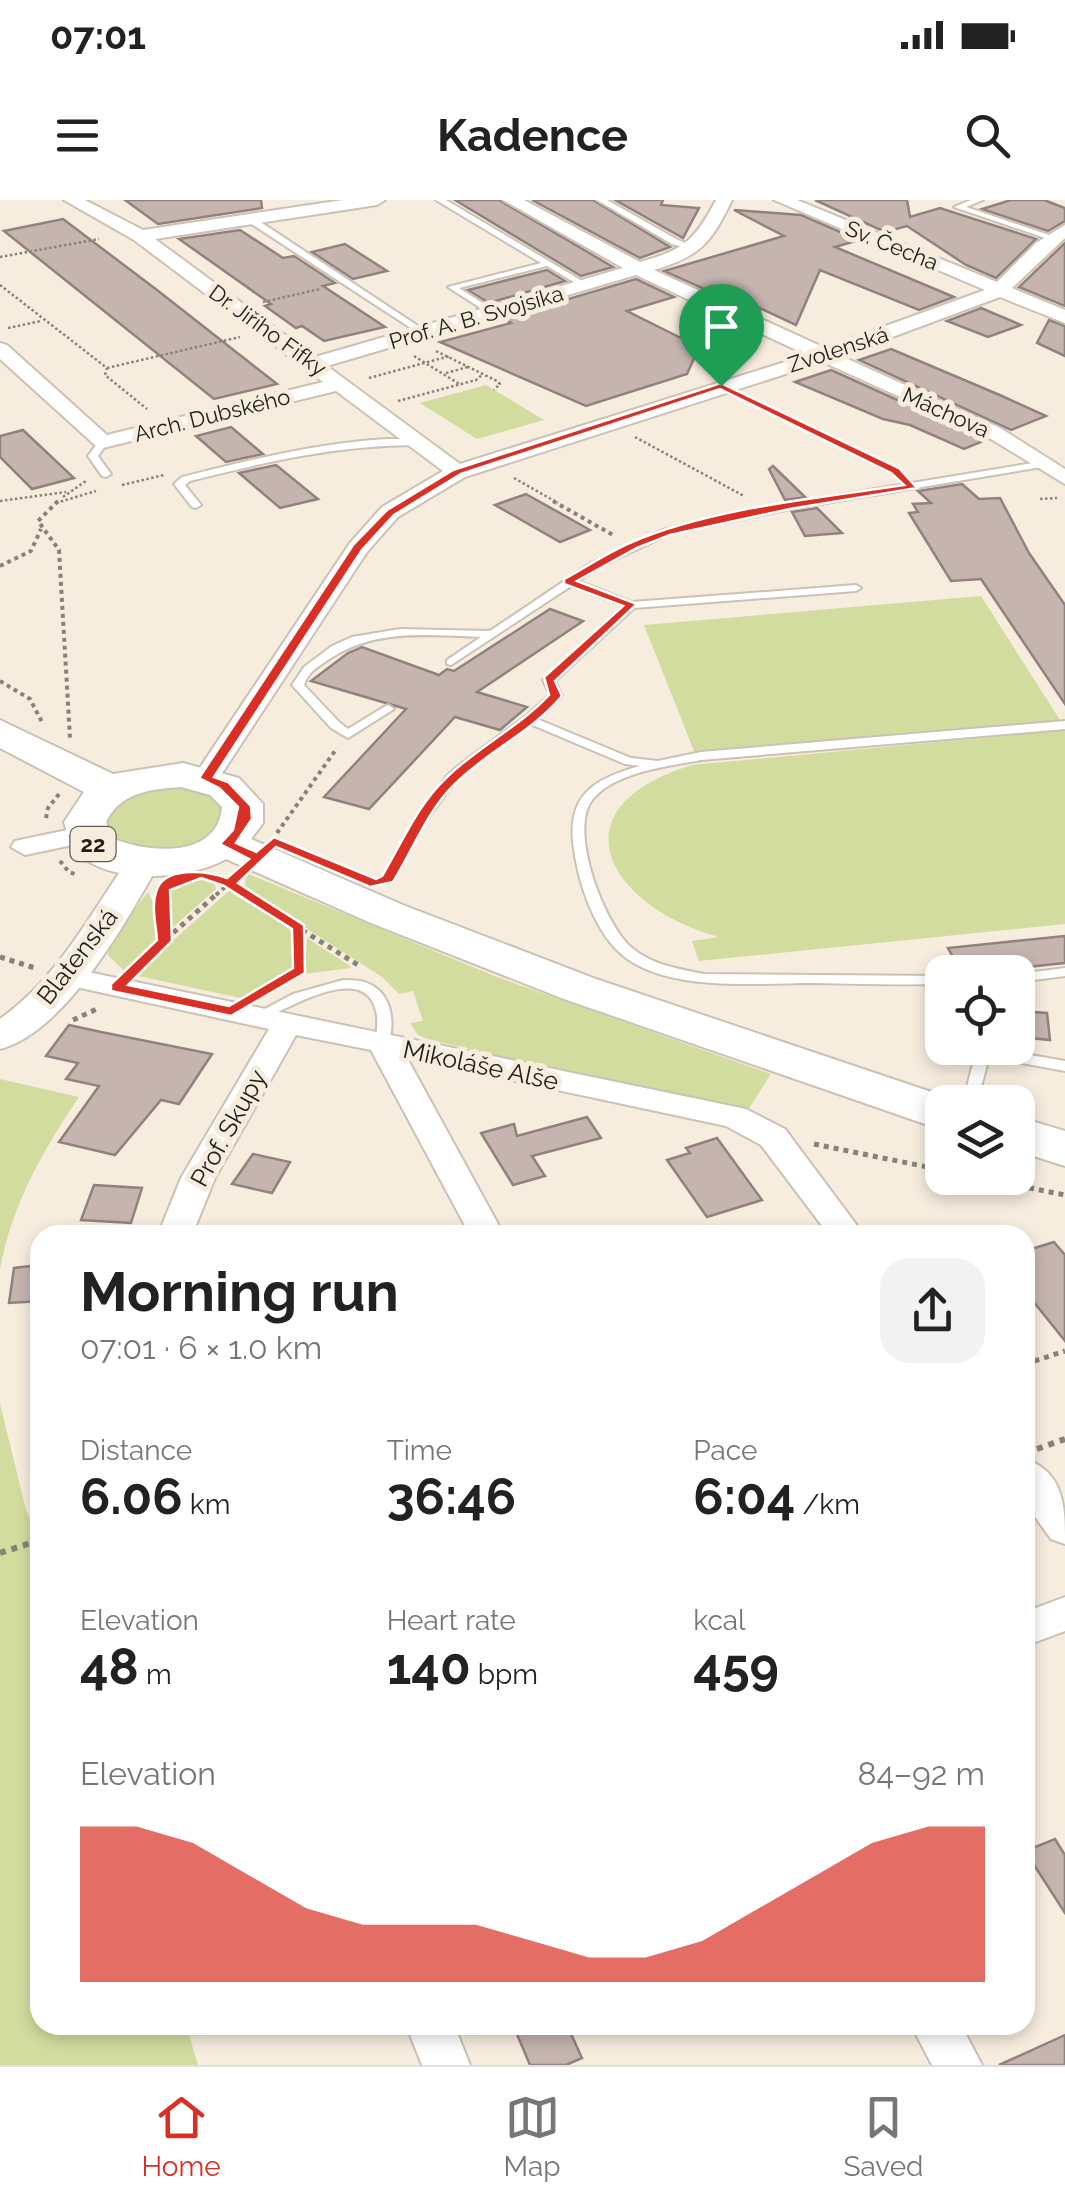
<!DOCTYPE html>
<html lang="en">
<head>
<meta charset="utf-8">
<style>
  :root { --surface:#fff; --page:#f2f2f2; --text:#222; --muted:#767676; --line:#e0e0e0; --accent:#d93025 }
  body { margin:0; font-family:Raleway,sans-serif; background:var(--page); color:var(--text); height:100vh; display:flex; flex-direction:column; font-size:38px; white-space:nowrap }
  * { box-sizing:border-box; margin:0 }
  p { font-size:32px; color:var(--muted) }
  .icon { flex:none; width:55px; height:55px; fill:none; stroke:currentColor; stroke-width:2; stroke-linecap:round; stroke-linejoin:round }
  .map { position:relative; flex:1; overflow:hidden }
  .details { position:absolute; left:30px; top:1025px; width:1005px; height:810px; display:flex; flex-direction:column; background:var(--surface); border-radius:30px; box-shadow:0 5px 15px #0003 }
  .details>* { flex:none }
  .fabs { position:absolute; left:925px; top:755px; display:grid; gap:20px }
  .fabs a { display:grid; place-items:center; width:110px; height:110px; border-radius:20px; background:var(--surface); box-shadow:0 5px 15px #0003; font-size:50px }
  .pin { position:absolute; display:grid; place-items:center; width:85px; height:85px; color:#fff; margin:-102px -42px; border-radius:50% 50% 50% 0; rotate:-45deg; box-shadow:0 0 10px #0007 }
  .pin .icon { rotate:45deg }
  .round { display:grid; place-items:center; flex:none; width:105px; height:105px; border-radius:30px; background:var(--page) }
  .headline { display:flex; align-items:center; justify-content:space-between; height:170px; padding:0 50px }
  h1 { font-size:55px; font-weight:700; line-height:75px }
  .figures { display:grid; grid-template-columns:repeat(3,1fr); gap:15px; height:170px; padding:10px 50px }
  .figures div { display:grid; align-content:center }
  .figures b { font-size:50px; font-weight:700 }
  .figures small { font-size:28px; font-weight:400 }
  .figures p { font-size:28px }
  .chart { height:280px; padding:20px 50px }
  .chart p { display:flex; justify-content:space-between }
  .chart svg { width:100%; height:180px; margin-top:10px; fill:var(--accent); opacity:.7 }
  .status { display:flex; justify-content:space-between; align-items:center; height:70px; padding:0 50px; background:var(--surface); direction:ltr }
  .status svg { height:28px; fill:currentColor }
  header { display:flex; justify-content:space-between; align-items:center; height:130px; padding:0 50px; background:var(--surface); font-size:45px; font-weight:700 }
  .dock { display:flex; justify-content:space-around; align-items:center; height:140px; border-top:2px solid var(--line); background:var(--surface); font-size:28px; color:var(--muted) }
  .dock a { display:grid; justify-items:center; gap:5px }
  .dock .current { color:var(--accent) }
  .map>svg:first-child { display:block }
  .green { fill:#d3dc9f }
  .building { fill:#c6b4af; stroke:#92827d; stroke-width:2.5 }
  .lines { fill:none; stroke-linecap:round; stroke-linejoin:round }
  .service-casing { stroke:#cbc1b4; stroke-width:4 }
  .minor-casing { stroke:#cbc1b4; stroke-width:4 }
  .tertiary-casing { stroke:#cbc1b4; stroke-width:4 }
  .primary-casing { stroke:#cbc1b4; stroke-width:4 }
  .path-far3 { stroke:#898278; stroke-width:2.5; stroke-dasharray:2.5 2.5; stroke-linecap:butt }
  .path-far2 { stroke:#898278; stroke-width:4; stroke-dasharray:4 4; stroke-linecap:butt }
  .path-far1 { stroke:#898278; stroke-width:5; stroke-dasharray:5 5; stroke-linecap:butt }
  .path { stroke:#898278; stroke-width:6; stroke-dasharray:6 6; stroke-linecap:butt }
  .service { fill:#fff; fill-rule:evenodd }
  .minor { fill:#fff; fill-rule:evenodd }
  .tertiary { fill:#fff; fill-rule:evenodd }
  .primary { fill:#fff; fill-rule:evenodd }
  .route { fill:#d93025; stroke:#fff; stroke-width:2.5; fill-rule:evenodd }
  .labels { text-anchor:middle; dominant-baseline:central; stroke-width:10; stroke-linejoin:round; paint-order:stroke }
  .far-street-label { font-size:22px; fill:#221e19; stroke:#f7eddf }
  .shield { fill:#f7eddf; stroke:#625c54; stroke-width:2.5 }
  .shield-label { font-size:22px; font-weight:bold; fill:#221e19 }
  .street-label { font-size:25px; fill:#221e19; stroke:#f7eddf }
</style>
</head>
<body>
<div class="status"><b>07:01</b><svg viewBox="0 0 49 12"><path d="M0 12V9h3v3zM5 12V6h3v6zM10 12V3h3v9zM15 12V0h3v12zM26 1h20v11H26zM47 4h2v5h-2z"/></svg></div>
<header><svg class="icon" aria-label="menu" viewBox="0 0 24 24"><path d="M4 6h16M4 12h16M4 18h16"/></svg>Kadence<svg class="icon" aria-label="search" viewBox="0 0 24 24"><circle cx="10" cy="10" r="6"/><path d="M15 15l6 6"/></svg></header>
<div class="map">
<svg width="1065" height="1865" viewBox="0 0 1065 1865">
  <rect width="100%" height="100%" fill="#f7eddf"/>
  <!-- green -->
  <g class="green">
    <path d="M486 185 544 220 477 239 420 203Z"/>
    <path d="M981 396 1060 520 694 551 644 425Z"/>
    <path d="M1065 530V724L699 761 692 741 719 737C608 707 551 608 692 565Z"/>
    <path d="M176 586 204 591 222 604 221 630 186 650 126 648 108 635 106 618C125 594 146 590 176 586Z"/>
    <path d="M246 673 497 777 771 874 748 910 490 858 491 854 427 839 418 835 410 823 423 821 413 791 399 794 382 777 245 689Z"/>
    <path d="M208 679 214 680 216 689 172 728 171 691 179 684Z"/>
    <path d="M229 691 289 728 298 748 297 765 291 775 240 798 134 775Z"/>
    <path d="M148 692 154 705 155 740 124 771 108 755 110 742Z"/>
    <path d="M307 738 350 766 351 768 304 774Z"/>
    <path d="M0 879 79 897C43 950 11 1006 0 1070Z"/>
    <path d="M0 1204 26 1310 40 1344V1825H186L198 1865H0Z"/>
  </g>
  <!-- building -->
  <g class="building">
    <path d="M125 0H261L262 8 158 24Z"/>
    <path d="M455 0H499L613 67 581 76Z"/>
    <path d="M532 0H593L670 47 640 58Z"/>
    <path d="M615 0H663L661 5 699 8 683 38Z"/>
    <path d="M815 0H907L910 17 940 8 1036 39 996 78 966 65 907 26 885 32Z"/>
    <path d="M1011 0H1044L1065 8V21L1048 31 982 9Z"/>
    <path d="M734 10 801 15 859 40 835 47 954 97 919 110 820 70 796 125 712 86 704 89 664 71 784 36Z"/>
    <path d="M63 19 157 90 277 184 214 199 4 31Z"/>
    <path d="M240 30 283 58 294 56 335 83 323 86 385 127 324 141 302 126 296 128 265 106 271 104 179 39Z"/>
    <path d="M1065 43V106L1019 87Z"/>
    <path d="M345 44 387 71 353 79 312 52Z"/>
    <path d="M547 70 565 81 489 103 468 90Z"/>
    <path d="M636 79 674 97 627 111 699 147 687 174 586 206 440 142 511 123 504 118Z"/>
    <path d="M981 108 1021 125 988 137 947 121Z"/>
    <path d="M1049 120 1065 126V156L1037 143Z"/>
    <path d="M891 149 1002 196 1046 216 1011 230 859 160Z"/>
    <path d="M831 170 984 239 986 240 964 249 910 225 883 219 795 182Z"/>
    <path d="M231 227 263 254 226 262 196 236Z"/>
    <path d="M23 230 74 278 32 289 0 257V236Z"/>
    <path d="M276 265 318 299 280 308 239 273Z"/>
    <path d="M773 266 805 297 785 300 769 269Z"/>
    <path d="M962 284 979 299 1000 298 1029 353 1065 405V504L981 379 951 381 909 313 918 312 913 304 931 303 918 291Z"/>
    <path d="M526 294 590 330 560 342 495 305Z"/>
    <path d="M817 308 842 333 805 336 792 312Z"/>
    <path d="M550 409 583 421 477 492 527 507 500 530 455 517 369 609 324 597 406 509 311 481 348 453 362 447 439 475 447 469 454 471Z"/>
    <path d="M1065 736V763L979 772H961L948 748Z"/>
    <path d="M1020 811 1047 813 1050 840 1021 837Z"/>
    <path d="M69 825 101 832 212 854 179 904 161 900 115 955 59 942 99 886 66 879 78 863 46 856Z"/>
    <path d="M587 917 601 938 532 956 545 976 513 985 481 933 514 924 517 936Z"/>
    <path d="M717 938 762 1000 707 1017 667 960 690 953 686 948Z"/>
    <path d="M253 954 290 962 272 993 232 984Z"/>
    <path d="M94 985 142 988 131 1023 81 1020Z"/>
    <path d="M1054 1042 1065 1055V1141L1025 1091V1051Z"/>
    <path d="M40 1065V1101L9 1103 14 1068Z"/>
    <path d="M1055 1639 1065 1655V1713L1025 1651Z"/>
    <path d="M513 1825H567L582 1858 566 1865H530Z"/>
    <path d="M1065 1835V1865H999Z"/>
  </g>
  <g class="lines">
    <!-- service casing -->
    <g class="service-casing">
      <g id="service">
        <path d="M436 0H446L589 85 582 87 547 66 459 88 497 112 490 114 448 87 541 63Z"/>
        <path d="M597 0H607L678 40 698 48 694 50 672 44Z"/>
        <path d="M971 0H983L966 7 1055 37 1048 39 954 7Z"/>
        <path d="M250 17H253L427 132 420 134 247 21 246 19Z"/>
        <path d="M103 239 108 242 98 256 111 274 106 277 102 276 88 256 100 240Z"/>
        <path d="M387 239H417L422 242 417 245C339 245 265 262 190 281L185 285 201 305 196 308 192 307 174 284 182 277C250 260 317 243 387 239Z"/>
        <path d="M1045 261 1050 264 1048 266 790 309 670 334 599 367 578 381 632 402 856 385 861 388 856 391 634 408 555 481 562 496 537 519 631 558 658 561 701 552 1065 521V529L701 560C669 566 615 572 593 599 567 629 605 726 632 748 652 765 679 769 704 774L942 776V784C899 785 856 784 813 783 757 783 664 793 620 753 592 727 577 678 573 642 568 593 597 578 640 566L625 564 530 524 467 571 454 583 425 622H417L415 619 446 577 458 566 526 516 550 495 543 480 545 478 624 406 571 386 451 465 447 464V460L481 437C426 435 372 428 325 462 316 468 308 473 304 485L339 522 348 529 384 507 388 505 394 509 348 538 331 528 292 485 304 467 332 446 352 437 400 429 490 431 591 363 663 330 790 303Z"/>
        <path d="M1065 768V776L1018 782V774Z"/>
        <path d="M343 780C351 780 360 780 367 783 393 793 395 824 388 846H378L376 843C376 833 379 821 376 811 364 759 284 812 257 821L250 817 293 794Z"/>
        <path d="M977 848H991L1065 861V871L989 857 977 902H963Z"/>
      </g>
    </g>
    <!-- minor casing -->
    <g class="minor-casing">
      <g id="minor">
        <path d="M64 0H85L143 30 343 0H385L377 5 155 39 315 157 623 68 503 0H524L640 62C684 50 695 40 716 0H732C711 43 701 56 654 70L825 148 985 90 774 0H797L997 82 1036 43 1065 25V38L1012 88 1065 110V123L1000 97 841 156 1000 228 1065 269V284L986 236 823 162 465 277 398 317 367 352 215 584H197L193 578 350 343 382 307 443 271 336 191 103 248 96 246 0 159V143L7 145 107 235 323 182 134 40ZM636 75 807 155 460 264 327 166Z"/>
        <path d="M86 626 96 628 100 634 96 640 25 655 11 647 15 641Z"/>
        <path d="M64 767 746 909 785 929 864 1035H829L761 945 726 926 407 858 504 1035H470L371 850 296 835 215 978 192 1035H158L181 978 269 829 53 782 49 776 53 770Z"/>
        <path d="M1025 1259C1065 1272 1065 1309 1065 1344L1051 1339 1025 1303Z"/>
        <path d="M1065 1397V1431L1025 1446V1412Z"/>
        <path d="M406 1825H454L470 1865H422Z"/>
        <path d="M911 1825H961L982 1865H932Z"/>
      </g>
    </g>
    <!-- tertiary casing -->
    <g class="tertiary-casing">
      <path id="tertiary" d="M142 654 154 657 159 664C127 720 66 832 0 849V819C59 777 90 714 130 657Z"/>
    </g>
    <!-- primary casing -->
    <g class="primary-casing">
      <g id="primary">
        <path d="M0 520 113 574 183 563 239 578 263 604V623L251 639 403 705 596 779 961 902H942V928L925 924 564 799 371 723 226 659C188 680 108 686 76 651 69 644 67 631 64 622L84 592 0 548ZM181 587 210 595 222 607C218 660 146 653 112 638L106 622C120 592 152 589 181 587Z"/>
        <path d="M1018 917 1065 931V966L1018 951Z"/>
      </g>
    </g>
    <!-- path-far3 -->
    <g class="path-far3">
      <path d="M0 57 99 39"/>
      <path d="M0 85 107 168 105 175 147 209"/>
      <path d="M263 102 320 89"/>
      <path d="M8 128 41 121"/>
      <path d="M436 151 497 181 500 184 494 190"/>
      <path d="M414 156 461 185"/>
      <path d="M107 168 240 137"/>
      <path d="M446 173 468 167"/>
      <path d="M369 178 450 156"/>
      <path d="M751 200 893 270"/>
      <path d="M398 201 476 180 483 174"/>
      <path d="M635 237 744 296"/>
      <path d="M514 278 558 303"/>
      <path d="M122 285 164 275"/>
      <path d="M63 297 86 281"/>
      <path d="M1040 299 1057 298"/>
      <path d="M0 301 66 292"/>
      <path d="M56 303 96 291"/>
    </g>
    <!-- path-far2 -->
    <g class="path-far2">
      <path d="M58 301 38 321 59 350 70 538"/>
      <path d="M553 301 613 335"/>
      <path d="M0 366 31 351 41 329"/>
      <path d="M0 481 30 499 42 522"/>
      <path d="M46 618 48 608 59 594"/>
      <path d="M277 633 337 548"/>
      <path d="M60 661 69 672 78 675"/>
      <path d="M386 681 413 634"/>
      <path d="M228 683 247 695"/>
      <path d="M163 689V695"/>
      <path d="M216 695 236 677"/>
    </g>
    <!-- path-far1 -->
    <g class="path-far1">
      <path d="M163 693 165 741"/>
      <path d="M243 693 358 765"/>
      <path d="M0 757 35 768"/>
      <path d="M136 766 218 693"/>
      <path d="M295 776 302 761 299 730"/>
      <path d="M73 820 99 808"/>
      <path d="M814 944 942 970"/>
      <path d="M980 978 1065 995"/>
      <path d="M1025 1097 1029 1095"/>
      <path d="M1025 1164 1065 1151"/>
    </g>
    <!-- path -->
    <g class="path">
      <path d="M1037 1249 1065 1239"/>
      <path d="M0 1353 40 1340"/>
    </g>
    <!-- service -->
    <use href="#service" class="service"/>
    <!-- minor -->
    <use href="#minor" class="minor"/>
    <!-- tertiary -->
    <use href="#tertiary" class="tertiary"/>
    <!-- primary -->
    <use href="#primary" class="primary"/>
  </g>
  <!-- route -->
  <path class="route" d="M721 183 899 268 917 288 790 309 670 335 637 348 577 381 637 404 555 481 562 496C532 532 488 551 455 584 427 611 413 650 393 682L370 687 276 647 238 683 304 725 305 773 231 816 111 791V784L157 740C156 725 151 706 156 692 163 665 207 671 227 678L249 659 220 644 233 630 238 607 219 588 199 578 353 345 387 310 453 270ZM720 189 891 273 904 285C818 298 711 308 632 342 608 352 586 367 564 379V384L623 406 544 477 549 495C518 528 477 547 446 578 418 604 401 644 382 676L376 679 274 637 256 652 236 643 252 619 251 606 228 582 214 577 362 350 394 315 461 274ZM201 678 224 686 292 729 293 768 229 806 128 785 172 741 170 690Z"/>
  <g class="labels">
    <!-- far-street labels -->
    <g class="far-street-label">
      <text transform="translate(892 45) rotate(22)">Sv. Čecha</text>
      <text transform="translate(476 117) rotate(-16)">Prof. A. B. Svojsíka</text>
      <text transform="translate(268 130) rotate(36)">Dr. Jiřího Fifky</text>
      <text transform="translate(838 149) rotate(-18)">Zvolenská</text>
      <text transform="translate(946 212) rotate(24)">Máchova</text>
      <text transform="translate(212 215) rotate(-14)">Arch. Dubského</text>
    </g>
    <!-- shield labels -->
    <rect class="shield" x="70.5" y="627" width="45" height="34" rx="8"/>
    <g class="shield-label">
      <text x="93" y="644">22</text>
    </g>
    <!-- street labels -->
    <g class="street-label">
      <text transform="translate(77 756) rotate(-52)">Blatenská</text>
      <text transform="translate(481 865) rotate(12)">Mikoláše Alše</text>
      <text transform="translate(228 928) rotate(-61)">Prof. Skupy</text>
    </g>
  </g>
</svg>
<div class="fabs">
<a><svg class="icon" aria-label="locate" viewBox="0 0 24 24"><circle cx="12" cy="12" r="6"/><path d="M12 2v4M12 18v4M2 12h4M18 12h4"/></svg></a>
<a><svg class="icon" aria-label="layers" viewBox="0 0 24 24"><path d="M12 4l9 5-9 5-9-5zM3 14l9 5 9-5"/></svg></a>
</div>
<div class="pin" style="left:721px;top:186px;background:#1e9e55"><svg class="icon" aria-label="arrive" viewBox="0 0 24 24"><path d="M6 21V4h12l-3 4 3 4H6"/></svg></div>
<section class="details">
<div class="headline"><div><h1>Morning run</h1><p>07:01 · 6 × 1.0 km</p></div><a class="round"><svg class="icon" aria-label="share" viewBox="0 0 24 24"><path d="M12 15V3M7 8l5-5 5 5M5 13v7h14v-7"/></svg></a></div>
<div class="figures">
<div><p>Distance</p><b>6.06<small> km</small></b></div>
<div><p>Time</p><b>36:46</b></div>
<div><p>Pace</p><b>6:04<small> /km</small></b></div>
</div>
<div class="figures">
<div><p>Elevation</p><b>48<small> m</small></b></div>
<div><p>Heart rate</p><b>140<small> bpm</small></b></div>
<div><p>kcal</p><b>459</b></div>
</div>
<div class="chart"><p><span>Elevation</span>84–92 m</p>
<svg viewBox="0 0 160 44" preserveAspectRatio="none"><path d="M0 44V6L10 6L20 10L30 18L40 26L50 30L60 30L70 30L80 34L90 38L100 38L110 34L120 26L130 18L140 10L150 6L160 6V44z"/></svg>
</div>
</section>
</div>
<nav class="dock">
<a class="current"><svg class="icon" aria-label="home" viewBox="0 0 24 24"><path d="M3 11l9-7 9 7M6 9v11h12V9"/></svg>Home</a>
<a><svg class="icon" aria-label="map" viewBox="0 0 24 24"><path d="M3 6l6-2 6 2 6-2v14l-6 2-6-2-6 2zM9 4v14M15 6v14"/></svg>Map</a>
<a><svg class="icon" aria-label="saved" viewBox="0 0 24 24"><path d="M7 4h10v16l-5-4-5 4z"/></svg>Saved</a>
</nav>
</body>
</html>
